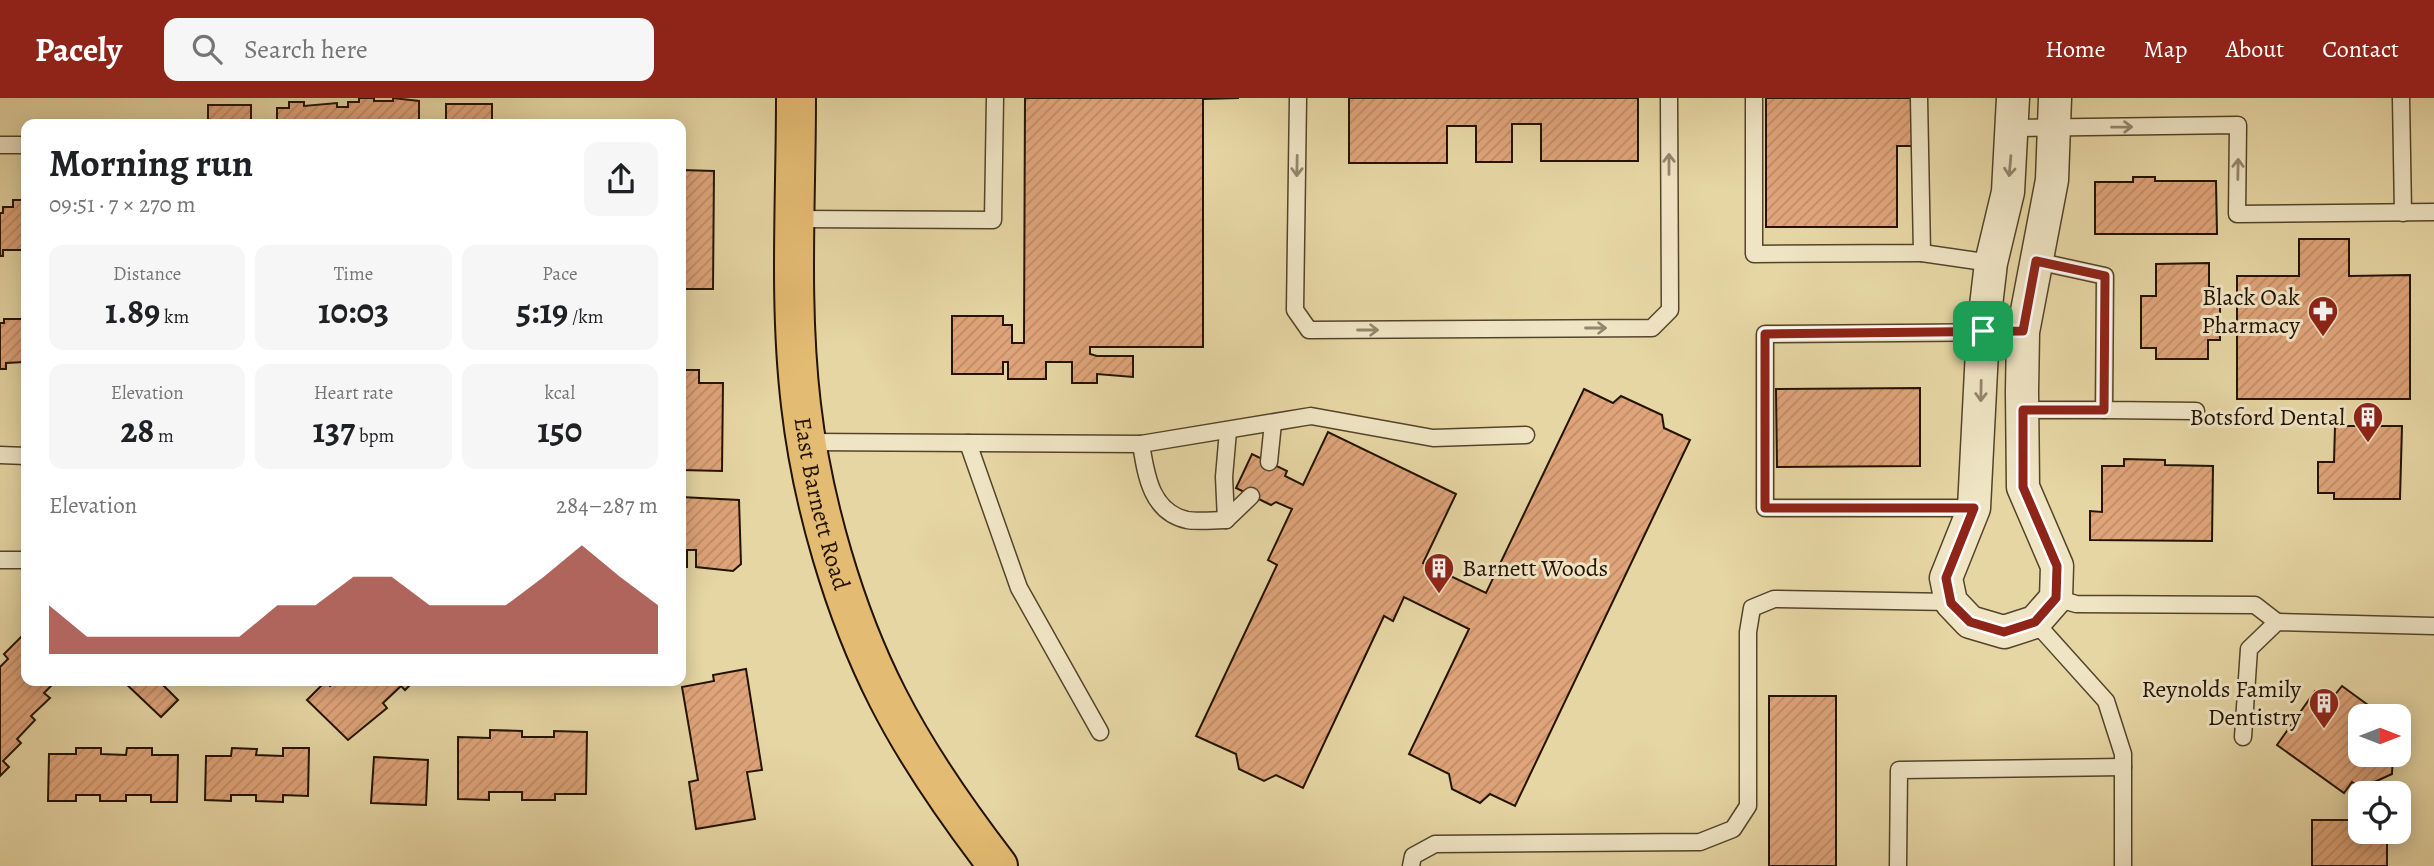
<!DOCTYPE html>
<html lang="en">
<head>
<meta charset="utf-8">
<style>
  :root { --surface:#fff; --page:#f6f6f6; --text:#202124; --muted:#757577; --accent:#8f2418 }
  body { margin:0; font-family:Alegreya,serif; background:var(--page); color:var(--text); height:100vh; display:flex; flex-direction:column; font-size:26px; white-space:nowrap }
  * { box-sizing:border-box; margin:0 }
  p { font-size:23px; color:var(--muted) }
  .icon { flex:none; width:38px; height:38px; fill:none; stroke:currentColor; stroke-width:2; stroke-linecap:round; stroke-linejoin:round }
  .map { position:relative; flex:1; overflow:hidden }
  .side { position:absolute; left:21px; top:21px; width:665px; height:567px; display:flex; flex-direction:column; background:var(--surface); border-radius:14px; box-shadow:0 4px 18px #0003 }
  .side>* { flex:none }
  .needle { width:46px; rotate:90deg }
  .controls { position:absolute; left:2348px; top:606px; display:grid; gap:14px }
  .controls a { display:grid; place-items:center; width:63px; height:63px; border-radius:14px; background:var(--surface); box-shadow:0 4px 18px #0003; font-size:35px }
  .pin { position:absolute; display:grid; place-items:center; width:60px; height:60px; color:#fff; margin:-30px; border-radius:14px; box-shadow:0 4px 10px #0006 }
  .round { display:grid; place-items:center; flex:none; width:74px; height:74px; border-radius:14px; background:var(--page) }
  .overview { display:flex; align-items:center; justify-content:space-between; height:119px; padding:0 28px }
  h1 { font-size:38px; font-weight:600; line-height:52px }
  .stats { display:grid; grid-template-columns:repeat(3,1fr); gap:10px; height:119px; padding:7px 28px }
  .stats div { display:grid; align-content:center; border-radius:14px; background:var(--page); text-align:center }
  .stats b { font-size:35px; font-weight:600 }
  .stats small { font-size:19px; font-weight:400 }
  .stats p { font-size:19px }
  .chart { height:196px; padding:14px 28px }
  .chart p { display:flex; justify-content:space-between }
  .chart svg { width:100%; height:126px; margin-top:7px; fill:var(--accent); opacity:.7 }
  header { display:flex; align-items:center; gap:42px; box-sizing:border-box; height:98px; padding:0 35px; background:var(--accent); color:#fff }
  header strong { font-size:33px }
  nav { display:flex; gap:38px; margin-inline-start:auto; font-size:24px }
  .search { width:490px; height:63px; background:var(--page); display:flex; align-items:center; gap:18px; box-sizing:border-box; padding:0 24px; border-radius:14px; color:var(--muted); font-size:26px }
  .map>svg:first-child { display:block }
  .building { fill:url(#building-hatch); stroke:#231300; stroke-width:2 }
  .lines { fill:none; stroke-linecap:round; stroke-linejoin:round }
  .service-casing { stroke:#544429; stroke-width:19 }
  .minor-casing { stroke:#544429; stroke-width:35 }
  .primary-casing { stroke:#231300; stroke-width:42 }
  .service { stroke:#efe4c4; stroke-width:16 }
  .minor { stroke:#efe4c4; stroke-width:32 }
  .primary { stroke:#e3bb72; stroke-width:38 }
  .oneway { stroke:#93866c }
  .route-casing { stroke:#fff; stroke-width:14 }
  .route { stroke:#8f2418; stroke-width:9 }
  .labels { text-anchor:middle; dominant-baseline:central; stroke-width:6; stroke-linejoin:round; paint-order:stroke }
  .poi-label { font-size:24px; fill:#231300; stroke:#efe4c4; text-anchor:end }
  .street-label { font-size:24px; fill:#231300; stroke:#efe4c4 }
</style>
</head>
<body>
<header>
<strong>Pacely</strong>
<div class="search"><svg class="icon" aria-label="search" viewBox="0 0 24 24"><circle cx="10" cy="10" r="6"/><path d="M15 15l6 6"/></svg>Search here</div>
<nav><a>Home</a><a>Map</a><a>About</a><a>Contact</a></nav>
</header>
<div class="map">
<svg width="2434" height="768" viewBox="0 0 2434 768">
  <defs>
    <pattern id="building-hatch" width="6" height="6" patternUnits="userSpaceOnUse" patternTransform="scale(1.75)"><rect width="6" height="6" fill="#dfa47a"/><path d="M-1 1l2-2M0 6l6-6M5 7l2-2" fill="none" stroke="#bf8c68"/></pattern>
  </defs>
  <rect width="100%" height="100%" fill="#e6d6a4"/>
  <filter id="stains"><feTurbulence type="fractalNoise" baseFrequency=".00286" numOctaves="4"/><feColorMatrix values="0 0 0 0 .2 0 0 0 0 .09 0 0 0 0 .02 0 0 0 .5 -.17"/></filter>
  <radialGradient id="worn" r=".72"><stop offset=".6" stop-color="#630" stop-opacity="0"/><stop offset="1" stop-color="#630" stop-opacity=".3"/></radialGradient>
  <!-- building -->
  <g class="building">
    <path d="M374 0V3H393V0L419 3V26H277V10H289V4H304V8L337 5V9H348V4H359V0Z"/>
    <path d="M1025 0H1239L1203 1V249H1090V256L1097 258H1133V279L1097 276V285H1072V264H1046V281H1008V264H1003V276H952V218H1003V227H1012V245H1024Z"/>
    <path d="M1349 0H1638V63H1541V26H1512V64H1476V28H1447V65H1349Z"/>
    <path d="M1766 0H1913V48H1897V129H1766Z"/>
    <rect x="446" y="6" width="46" height="20"/>
    <rect x="208" y="7" width="43" height="19"/>
    <path d="M681 72 714 73 713 191H681Z"/>
    <path d="M2133 79H2155V83H2216L2217 136H2095V84H2133Z"/>
    <path d="M13 102H26V152H3V158H0V115H3V109H13Z"/>
    <path d="M2299 141H2349V178L2410 177V301H2237V178H2299Z"/>
    <path d="M2209 165V189H2220V242H2208V261H2156V250H2141V198H2156V166Z"/>
    <path d="M4 221H26V285L24 264 6 265V271H0V225H4Z"/>
    <path d="M681 272H699V285H723L722 373 681 372Z"/>
    <path d="M1920 290V368L1777 369 1776 291Z"/>
    <path d="M1584 291 1613 305 1621 298 1662 317 1664 330 1690 342 1515 708 1490 696 1480 705 1452 691 1449 676 1409 656 1469 531 1404 499 1393 523 1384 518 1303 690 1276 677 1264 683 1239 671 1236 656 1196 638 1277 467 1268 462 1292 411 1276 404 1271 407 1236 390 1252 356 1287 373 1285 378 1303 387 1328 334 1456 396 1423 465 1486 495Z"/>
    <path d="M2335 328H2402L2400 401H2334V395H2318V364H2334Z"/>
    <path d="M2124 361 2165 362V367L2213 368 2212 443 2090 442V413L2102 414V368H2124Z"/>
    <path d="M681 399 739 402 741 466 733 473 696 469V452H687V469H681Z"/>
    <path d="M22 538 26 541V583H56L44 595 50 600 31 618 35 622 17 641 21 645 3 663 9 669 0 678V569L8 561 4 556Z"/>
    <path d="M746 571 762 672 747 674 755 721 696 731 689 684 698 682 682 589 714 583 713 577Z"/>
    <path d="M123 583H159L178 602 161 619Z"/>
    <path d="M326 583 330 588 335 583H414L405 592 401 588 383 605 387 610 348 642 307 602Z"/>
    <path d="M2342 588 2383 618H2361V656H2393L2392 676 2361 690 2352 684 2344 695 2277 647 2315 593 2330 603Z"/>
    <rect x="1769" y="598" width="67" height="170"/>
    <path d="M490 632 522 633V639H554V633L587 634 586 696H555V702H522V694H489V702L458 701V639L490 640Z"/>
    <path d="M76 650H101V656L126 657 127 650H152V657H178L177 704H151V697H126V703H100V697H76V703H48L49 656H76Z"/>
    <path d="M232 650 257 651 256 657 283 658V650H309L308 698 283 697V704L256 703V697H231V703L205 702 206 658H231Z"/>
    <path d="M374 659 428 662 426 707 371 705Z"/>
    <path d="M2312 722H2361V733H2387V768H2312Z"/>
  </g>
  <g class="lines">
    <!-- service casing -->
    <g class="service-casing">
      <g id="service">
        <path d="M1298 0 1295 212 1309 232 1652 230 1670 212 1669 0"/>
        <path d="M1754 0V156L1922 155 1919 0"/>
        <path d="M2401 0 2403 115"/>
        <path d="M2013 30 2238 27 2237 116 2434 114"/>
        <path d="M0 47H26"/>
        <path d="M797 121 993 122 995 0"/>
        <path d="M1922 155 1991 165"/>
        <path d="M2036 163 2105 178 2104 312 2196 313"/>
        <path d="M2023 312H2104"/>
        <path d="M807 344 1141 346 1311 318 1433 340 1526 337"/>
        <path d="M968 345 1019 490 1100 634"/>
        <path d="M1141 346C1146 377 1151 414 1187 422 1199 424 1214 422 1226 422L1251 398"/>
        <path d="M0 357 26 358"/>
        <path d="M1269 364 1273 325"/>
        <path d="M1974 410H1765V236L2023 234"/>
        <path d="M1226 422 1224 379 1228 333"/>
        <path d="M0 462H26"/>
        <path d="M2056 500 2076 506 2255 507 2277 524"/>
        <path d="M2035 524 2106 603 2123 656V768"/>
        <path d="M2243 639 2249 551 2277 524 2434 528"/>
        <path d="M1411 768 1413 758 1435 746 1700 744 1733 731 1748 708V534L1752 510 1774 501 1951 504"/>
        <path d="M1898 768 1899 672 2123 669"/>
      </g>
    </g>
    <!-- minor casing -->
    <g class="minor-casing">
      <path id="minor" d="M2013 0 2008 94 1991 165 1983 233 1974 410 1946 480 1951 504 1970 524 2004 534 2035 524 2056 500 2057 468 2023 389 2022 294 2023 234 2052 82 2055 0"/>
    </g>
    <!-- primary casing -->
    <g class="primary-casing">
      <g id="primary">
        <path id="s1" d="M796 0C796 102 789 206 801 307 812 403 844 514 888 600 918 659 958 716 998 768"/>
      </g>
    </g>
    <!-- service -->
    <use href="#service" class="service"/>
    <!-- minor -->
    <use href="#minor" class="minor"/>
    <!-- primary -->
    <use href="#primary" class="primary"/>
  </g>
  <!-- one-way arrows -->
  <defs><path id="oneway-shaft" d="M-6 0H5M1.5-3L5.5 0L1.5 3" fill="none" stroke-width="1.6" stroke-linecap="round" stroke-linejoin="round" transform="scale(1.75)"/></defs>
  <g class="oneway">
    <use href="#oneway-shaft" transform="translate(2122 29) rotate(-1)"/>
    <use href="#oneway-shaft" transform="translate(1669 66) rotate(-90)"/>
    <use href="#oneway-shaft" transform="translate(1297 68) rotate(91)"/>
    <use href="#oneway-shaft" transform="translate(2010 68) rotate(95)"/>
    <use href="#oneway-shaft" transform="translate(2238 71) rotate(-89)"/>
    <use href="#oneway-shaft" transform="translate(1596 230)"/>
    <use href="#oneway-shaft" transform="translate(1368 232)"/>
    <use href="#oneway-shaft" transform="translate(1981 293) rotate(91)"/>
  </g>
  <g class="lines">
    <!-- route casing -->
    <g class="route-casing">
      <path id="route" d="M2036 163 2105 178 2104 312H2023V389L2057 468 2056 500 2035 524 2004 534 1970 524 1951 505 1946 480 1974 410H1765V236L2023 233Z"/>
    </g>
    <!-- route -->
    <use href="#route" class="route"/>
  </g>
  <!-- icons -->
  <defs>
    <g id="pharmacy-pin" transform="scale(1.575)"><path d="M0 17L-7.5 6A9.5 9.5 0 1 1 7.5 6Z" fill="#8f2418" stroke="#efe4c4"/><path d="M-2-6h4v4h4v4h-4v4h-4v-4h-4v-4h4Z" fill="#fff"/></g>
    <g id="building-pin" transform="scale(1.575)"><path d="M0 17L-7.5 6A9.5 9.5 0 1 1 7.5 6Z" fill="#8f2418" stroke="#efe4c4"/><path d="M-4-6H4V6H1V3H-1V6H-4ZM-2.5-4.3h1.7v1.8h-1.7ZM.8-4.3h1.7v1.8H.8ZM-2.5-1h1.7V.8h-1.7ZM.8-1h1.7V.8H.8Z" fill="#fff"/></g>
  </defs>
  <g fill-rule="evenodd">
    <use href="#pharmacy-pin" x="2323" y="213"/>
    <use href="#building-pin" x="2368" y="319"/>
    <use href="#building-pin" x="1439" y="470"/>
    <use href="#building-pin" x="2324" y="605"/>
  </g>
  <g class="labels">
    <!-- poi labels -->
    <g class="poi-label">
      <text x="2300" y="199">Black Oak<tspan x="2300" dy="28">Pharmacy</tspan></text>
      <text x="2345" y="319">Botsford Dental</text>
      <text x="1462" y="470" text-anchor="start">Barnett Woods</text>
      <text x="2301" y="591">Reynolds Family<tspan x="2301" dy="28">Dentistry</tspan></text>
    </g>
    <!-- street labels -->
    <g class="street-label">
      <text stroke="none"><textPath href="#s1" startOffset="408">East Barnett Road</textPath></text>
    </g>
  </g>
  <rect width="100%" height="100%" filter="url(#stains)"/>
  <rect width="100%" height="100%" fill="url(#worn)"/>
</svg>
<div class="controls">
<a><svg class="needle" viewBox="-14 -14 28 28"><path d="M0-13l5 13h-10z" fill="#e53935"/><path d="M0 13l5-13h-10z" fill="#757577"/></svg></a>
<a><svg class="icon" aria-label="locate" viewBox="0 0 24 24"><circle cx="12" cy="12" r="6"/><path d="M12 2v4M12 18v4M2 12h4M18 12h4"/></svg></a>
</div>
<div class="pin" style="left:1983px;top:233px;background:#1e9e55"><svg class="icon" aria-label="arrive" viewBox="0 0 24 24"><path d="M6 21V4h12l-3 4 3 4H6"/></svg></div>
<section class="side">
<div class="overview"><div><h1>Morning run</h1><p>09:51 · 7 × 270 m</p></div><a class="round"><svg class="icon" aria-label="share" viewBox="0 0 24 24"><path d="M12 15V3M7 8l5-5 5 5M5 13v7h14v-7"/></svg></a></div>
<div class="stats">
<div><p>Distance</p><b>1.89<small> km</small></b></div>
<div><p>Time</p><b>10:03</b></div>
<div><p>Pace</p><b>5:19<small> /km</small></b></div>
</div>
<div class="stats">
<div><p>Elevation</p><b>28<small> m</small></b></div>
<div><p>Heart rate</p><b>137<small> bpm</small></b></div>
<div><p>kcal</p><b>150</b></div>
</div>
<div class="chart"><p><span>Elevation</span>284–287 m</p>
<svg viewBox="0 0 160 44" preserveAspectRatio="none"><path d="M0 44V27L10 38L20 38L30 38L40 38L50 38L60 27L70 27L80 17L90 17L100 27L110 27L120 27L130 17L140 6L150 17L160 27V44z"/></svg>
</div>
</section>
</div>
</body>
</html>
